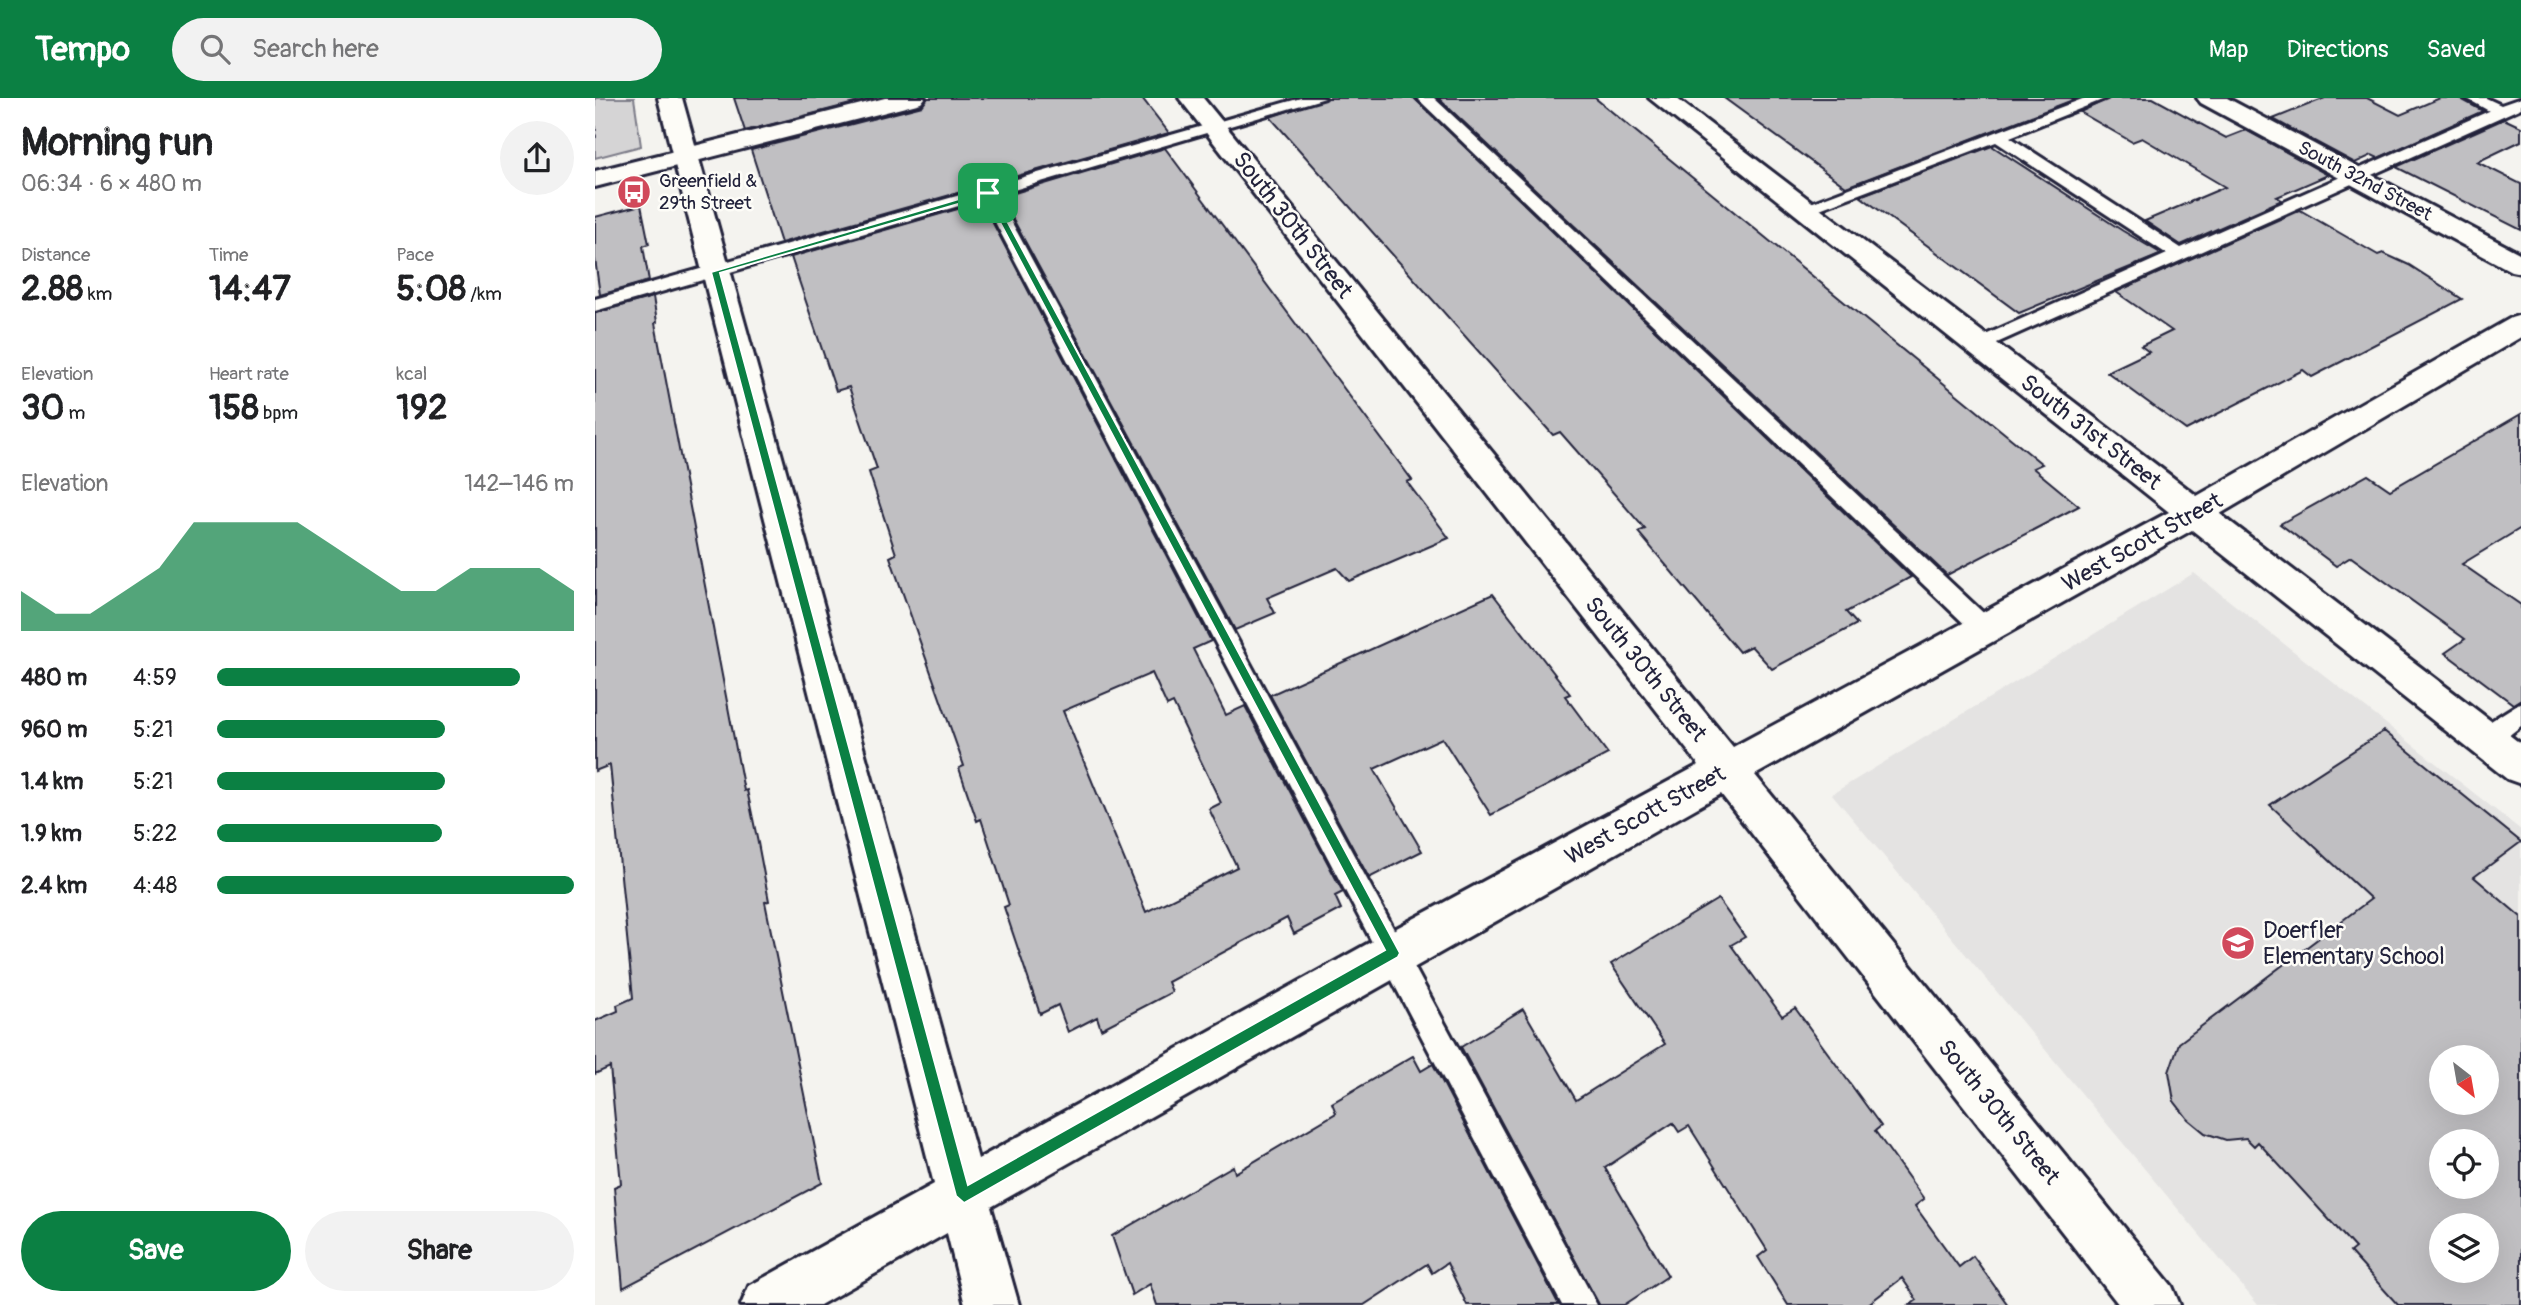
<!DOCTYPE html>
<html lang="en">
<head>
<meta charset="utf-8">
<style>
  :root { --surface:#fff; --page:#f2f2f2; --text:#202124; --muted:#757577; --accent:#0b8043 }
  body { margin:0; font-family:Pangolin,sans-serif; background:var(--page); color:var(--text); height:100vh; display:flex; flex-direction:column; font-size:26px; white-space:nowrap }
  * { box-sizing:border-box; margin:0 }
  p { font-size:23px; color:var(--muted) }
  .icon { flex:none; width:38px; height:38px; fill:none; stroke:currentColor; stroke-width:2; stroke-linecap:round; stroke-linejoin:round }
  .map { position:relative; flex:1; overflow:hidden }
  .sheet { display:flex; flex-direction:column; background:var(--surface); width:595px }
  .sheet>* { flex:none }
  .needle { width:46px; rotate:149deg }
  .tools { position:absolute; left:1834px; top:947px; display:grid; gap:14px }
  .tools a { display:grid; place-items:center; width:70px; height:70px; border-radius:50%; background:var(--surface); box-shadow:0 7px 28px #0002; font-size:35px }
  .pin { position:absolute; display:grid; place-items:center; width:60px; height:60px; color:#fff; margin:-30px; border-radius:14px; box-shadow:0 4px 10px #0006 }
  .round { display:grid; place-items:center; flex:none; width:74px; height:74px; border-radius:37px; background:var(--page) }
  .summary { display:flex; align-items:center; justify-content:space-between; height:119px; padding:0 21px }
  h1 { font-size:38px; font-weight:800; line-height:52px }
  .figures { display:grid; grid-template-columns:repeat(3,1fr); gap:10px; height:119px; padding:7px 21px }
  .figures div { display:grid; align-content:center }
  .figures b { font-size:35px; font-weight:800 }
  .figures small { font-size:19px; font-weight:400 }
  .figures p { font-size:19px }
  .chart { height:196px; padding:14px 21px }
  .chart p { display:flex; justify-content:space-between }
  .chart svg { width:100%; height:126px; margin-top:7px; fill:var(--accent); opacity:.7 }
  .action { display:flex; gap:14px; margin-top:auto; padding:14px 21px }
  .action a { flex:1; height:80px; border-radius:42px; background:var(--accent); color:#fff; font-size:28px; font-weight:800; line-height:80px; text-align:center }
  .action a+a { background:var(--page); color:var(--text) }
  ul { padding:0 21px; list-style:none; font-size:23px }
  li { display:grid; grid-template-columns:112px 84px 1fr; align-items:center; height:52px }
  li i { height:18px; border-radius:9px; background:var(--accent) }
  header { display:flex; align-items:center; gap:42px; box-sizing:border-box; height:98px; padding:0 35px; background:var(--accent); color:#fff }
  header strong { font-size:33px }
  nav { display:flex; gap:38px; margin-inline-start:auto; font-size:24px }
  .search { width:490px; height:63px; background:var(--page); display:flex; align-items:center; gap:18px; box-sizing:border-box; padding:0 24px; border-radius:38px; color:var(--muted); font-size:26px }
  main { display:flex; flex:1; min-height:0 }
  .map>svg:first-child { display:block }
  .built { fill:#e4e3e2; fill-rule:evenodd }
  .green { fill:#d5d4d5; stroke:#7c7b88; stroke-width:2 }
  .building { fill:#c0bfc2; stroke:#22223b; stroke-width:2; fill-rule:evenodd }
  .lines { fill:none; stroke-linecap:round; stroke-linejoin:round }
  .lane-casing { stroke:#22223b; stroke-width:6 }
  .street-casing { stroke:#22223b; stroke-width:6 }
  .secondary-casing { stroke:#22223b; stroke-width:6 }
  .path { stroke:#22223b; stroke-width:3.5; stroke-dasharray:5 3.5; stroke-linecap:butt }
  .lane { fill:#fdfcf7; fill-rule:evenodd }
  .street { fill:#fdfcf7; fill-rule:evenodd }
  .secondary { fill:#fdfcf7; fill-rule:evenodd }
  .route { fill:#0b8043; stroke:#fff; stroke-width:2; fill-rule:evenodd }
  .labels { text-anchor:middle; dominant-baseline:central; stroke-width:5; stroke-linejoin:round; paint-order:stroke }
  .far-poi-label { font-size:19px; fill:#22223b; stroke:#fdfcf7; text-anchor:start }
  .far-street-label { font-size:19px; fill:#22223b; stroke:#fdfcf7 }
  .street-label { font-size:23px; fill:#22223b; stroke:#fdfcf7 }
  .poi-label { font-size:23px; fill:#22223b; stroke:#fdfcf7; text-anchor:start }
</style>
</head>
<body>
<header>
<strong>Tempo</strong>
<div class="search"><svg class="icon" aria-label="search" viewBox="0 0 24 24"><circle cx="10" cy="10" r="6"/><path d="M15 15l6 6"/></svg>Search here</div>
<nav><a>Map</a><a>Directions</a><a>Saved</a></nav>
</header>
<main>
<section class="sheet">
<div class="summary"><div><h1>Morning run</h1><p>06:34 · 6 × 480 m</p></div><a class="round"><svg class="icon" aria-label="share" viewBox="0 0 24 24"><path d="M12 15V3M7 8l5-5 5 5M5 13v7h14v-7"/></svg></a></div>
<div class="figures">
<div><p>Distance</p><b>2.88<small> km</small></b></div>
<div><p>Time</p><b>14:47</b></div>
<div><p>Pace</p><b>5:08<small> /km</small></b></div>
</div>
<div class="figures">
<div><p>Elevation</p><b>30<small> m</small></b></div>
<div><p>Heart rate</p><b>158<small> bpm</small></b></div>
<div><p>kcal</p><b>192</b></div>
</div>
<div class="chart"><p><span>Elevation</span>142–146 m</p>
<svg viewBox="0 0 160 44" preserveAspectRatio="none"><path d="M0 44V30L10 38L20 38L30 30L40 22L50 6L60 6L70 6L80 6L90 14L100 22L110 30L120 30L130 22L140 22L150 22L160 30V44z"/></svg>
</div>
<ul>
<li><b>480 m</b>4:59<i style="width:85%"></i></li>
<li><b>960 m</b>5:21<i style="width:64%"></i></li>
<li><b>1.4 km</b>5:21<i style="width:64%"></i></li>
<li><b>1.9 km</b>5:22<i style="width:63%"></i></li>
<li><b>2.4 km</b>4:48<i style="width:100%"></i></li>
</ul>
<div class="action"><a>Save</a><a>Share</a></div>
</section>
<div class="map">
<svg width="1926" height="1207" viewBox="0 0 1926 1207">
  <rect width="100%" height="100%" fill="#f4f3ef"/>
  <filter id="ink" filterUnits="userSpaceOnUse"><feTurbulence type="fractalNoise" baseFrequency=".0143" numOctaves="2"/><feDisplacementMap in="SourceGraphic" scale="14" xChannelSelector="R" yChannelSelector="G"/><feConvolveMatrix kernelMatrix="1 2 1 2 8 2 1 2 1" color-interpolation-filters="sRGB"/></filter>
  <g filter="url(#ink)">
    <!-- built -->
    <path class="built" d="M1599 475 1926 732V1207H1663L1237 696ZM1846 959H1892V1004H1846ZM1846 1043H1892V1088H1846ZM1846 1127H1892V1172H1846Z"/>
    <!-- green -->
    <path class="green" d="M0 0H39L46 48 0 60Z"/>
    <!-- building -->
    <g class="building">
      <path d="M139 0H279L150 33Z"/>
      <path d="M333 0H547L574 35 186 145 156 52 327 8Z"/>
      <path d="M733 0H819L1316 479 1251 514 1262 526 1177 571 1156 548 1144 554 1043 434 1050 431 965 334 958 337 675 19Z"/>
      <path d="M843 0H1000L1447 366 1438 370 1484 408 1352 477Z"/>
      <path d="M1129 0H1483L1251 89Z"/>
      <path d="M1515 0H1558L1631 40 1651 32 1733 77 1682 99 1687 102 1586 147 1550 123 1630 89 1547 40 1537 44 1485 14Z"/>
      <path d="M1730 0H1772L1805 17 1845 0H1864L1888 13 1783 60 1777 57 1760 65 1678 21Z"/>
      <path d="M1909 21 1926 29V43L1882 64 1926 86V132L1801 69Z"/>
      <path d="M1397 48 1528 133 1567 156 1424 215 1265 98Z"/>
      <path d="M570 50 817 382 812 384 854 440 754 483 742 470 672 500 680 515 640 532 406 99Z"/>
      <path d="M387 104 616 543 598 551 631 617 650 608 748 794 740 798 746 811 699 836 692 820 573 884 577 894 506 931 502 919 473 934 463 907 445 916 409 809 414 807 386 721 382 723 364 670 369 668 295 459 301 456 274 374 282 371 254 289 241 293 196 159ZM557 575 572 608 578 605 626 705 614 711 642 769 551 814 468 613Z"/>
      <path d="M46 107 54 146 48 148 54 183 5 197 0 161V119Z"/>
      <path d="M1705 112 1783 157 1788 155 1814 167 1867 201 1717 279 1708 272 1591 332 1512 274 1554 254 1546 248 1577 233 1521 194Z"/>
      <path d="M58 199 62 224 60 225 149 693 152 692 163 745 174 803 170 804 227 1085 28 1190 19 1089 26 1086 15 969 0 976V923L23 913 22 907 38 900 15 667 0 673V215Z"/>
      <path d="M1926 316V430L1867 466 1926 507V601L1918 606 1850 555 1870 541 1756 459 1741 468 1685 426 1773 377 1795 392Z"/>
      <path d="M898 496 975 596 970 598 1013 656 896 717 847 640 779 671 827 753 774 780 675 597Z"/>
      <path d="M1789 633 1926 744 1879 779 1926 819V1207H1803L1755 1154 1760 1150 1663 1044 1659 1048 1651 1040 1631 1042 1610 1035 1593 1021 1579 1003 1574 974 1584 945 1776 801 1675 707ZM1846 959H1892V1004H1846ZM1846 1043H1892V1088H1846ZM1846 1127H1892V1172H1846Z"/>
      <path d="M1123 801 1150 839 1136 847 1187 918 1200 910 1286 1028 1280 1033 1329 1101 1320 1108 1364 1169 1378 1158 1413 1207H1315L1322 1202 1307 1180 1272 1207H1193L1163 1159 1172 1152 1094 1028 1084 1034 1078 1025 1010 1070 1073 1178 1029 1207H1004L866 949 928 911 981 1002 1070 946 1016 866Z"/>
      <path d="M818 958 826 973 838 966 964 1207H872L852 1165 837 1175 832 1166 769 1207H562L555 1186 537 1197 517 1138 638 1068 640 1075 741 1015 737 1005Z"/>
    </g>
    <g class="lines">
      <!-- lane casing -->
      <g class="lane-casing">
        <g id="lane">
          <path d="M706 0H730L402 97 1002 1207H967L388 101 0 213V201Z"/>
          <path d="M822 0H839L1398 524 1402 531 1398 538 1390 540 1382 538Z"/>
          <path d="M1490 0H1512L1415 39 1586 150 1894 13 1871 0H1891L1906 7 1926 0V10L1384 253 1377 251 1375 247 1377 243 1572 156 1401 44 1214 115 1208 116 1200 111Z"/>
          <path d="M1926 604V628C1912 638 1898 655 1880 649L1876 641 1880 633Z"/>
        </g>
      </g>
      <!-- street casing -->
      <g class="street-casing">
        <g id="street">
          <path d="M63 0H87L383 1061 783 840 1104 667 584 0H608L1138 649 1574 414 1054 0H1081L1602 398 1916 220 1926 217V239L1625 416 1926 646V686L1912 681 1597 432 1160 677 1577 1188 1585 1207H1524L1126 696 396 1109 424 1207H370L352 1135 225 1207H146L154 1188 339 1086Z"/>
          <path d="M1602 0H1632L1926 156V175L1916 173 1606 5Z"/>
        </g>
      </g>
      <!-- secondary casing -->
      <g class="secondary-casing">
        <path id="secondary" d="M290 0H330L326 5 0 89V73Z"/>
      </g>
      <!-- path -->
      <path class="path" d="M0 28V40"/>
      <!-- lane -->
      <use href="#lane" class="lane"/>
      <!-- street -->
      <use href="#street" class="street"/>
      <!-- secondary -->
      <use href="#secondary" class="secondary"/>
    </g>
  </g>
  <!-- route -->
  <path class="route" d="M391 93 397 95 805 855 803 859 369 1105 361 1098 116 174ZM391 98 790 852 373 1087 125 175Z"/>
  <!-- icons -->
  <defs>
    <g id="bus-disc" transform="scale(1.75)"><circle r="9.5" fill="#d1495b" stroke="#fdfcf7"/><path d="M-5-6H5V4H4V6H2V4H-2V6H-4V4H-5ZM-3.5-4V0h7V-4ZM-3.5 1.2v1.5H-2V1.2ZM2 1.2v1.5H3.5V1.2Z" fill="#fff"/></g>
    <g id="school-disc" transform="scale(1.75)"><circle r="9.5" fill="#d1495b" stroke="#fdfcf7"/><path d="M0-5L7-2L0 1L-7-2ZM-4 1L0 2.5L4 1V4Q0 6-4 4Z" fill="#fff"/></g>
  </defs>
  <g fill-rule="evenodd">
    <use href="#bus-disc" x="39" y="94"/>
    <use href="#school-disc" x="1643" y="845"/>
  </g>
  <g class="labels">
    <!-- far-poi labels -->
    <g class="far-poi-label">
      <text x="64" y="83">Greenfield &amp;<tspan x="64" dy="22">29th Street</tspan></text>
    </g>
    <!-- far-street labels -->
    <g class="far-street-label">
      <text transform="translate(1770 83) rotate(28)">South 32nd Street</text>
    </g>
    <!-- street labels -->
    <g class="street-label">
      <text transform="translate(698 127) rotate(52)">South 30th Street</text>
      <text transform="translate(1496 334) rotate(38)">South 31st Street</text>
      <text transform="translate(1547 444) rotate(-29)">West Scott Street</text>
      <text transform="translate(1051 571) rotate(51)">South 30th Street</text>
      <text transform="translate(1050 717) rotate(-29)">West Scott Street</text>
      <text transform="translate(1404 1014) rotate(51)">South 30th Street</text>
    </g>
    <!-- poi labels -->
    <g class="poi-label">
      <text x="1668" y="832">Doerfler<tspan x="1668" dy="26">Elementary School</tspan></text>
    </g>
  </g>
</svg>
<div class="tools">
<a><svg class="needle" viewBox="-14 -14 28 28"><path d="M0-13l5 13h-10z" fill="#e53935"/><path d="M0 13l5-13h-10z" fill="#757577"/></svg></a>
<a><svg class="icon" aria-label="locate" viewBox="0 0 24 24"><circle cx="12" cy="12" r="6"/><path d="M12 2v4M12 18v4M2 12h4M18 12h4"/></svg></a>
<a><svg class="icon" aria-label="layers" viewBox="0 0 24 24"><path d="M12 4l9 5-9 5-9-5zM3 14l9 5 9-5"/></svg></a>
</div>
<div class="pin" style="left:393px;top:95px;background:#1e9e55"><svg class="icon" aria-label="arrive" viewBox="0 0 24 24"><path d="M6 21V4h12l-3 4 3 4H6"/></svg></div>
</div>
</main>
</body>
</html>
